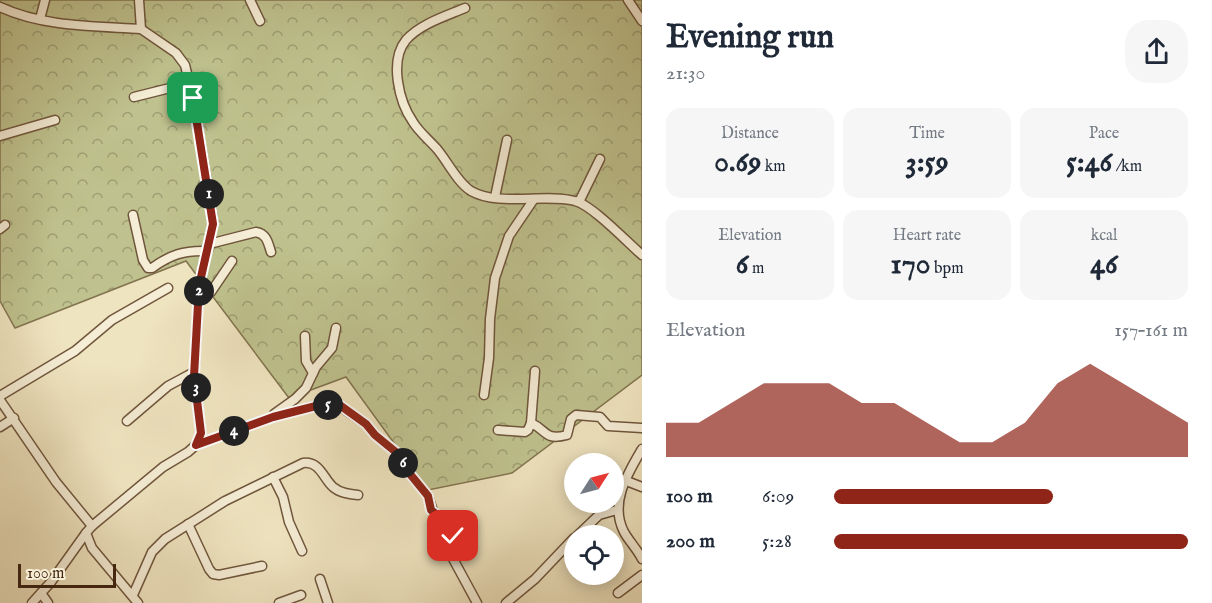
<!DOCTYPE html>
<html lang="en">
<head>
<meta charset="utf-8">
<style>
  :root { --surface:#fff; --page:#f6f6f7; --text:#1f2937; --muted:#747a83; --accent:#8f2418 }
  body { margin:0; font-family:"IM FELL English",serif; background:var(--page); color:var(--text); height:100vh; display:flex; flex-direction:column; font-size:22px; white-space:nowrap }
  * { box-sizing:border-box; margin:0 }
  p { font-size:20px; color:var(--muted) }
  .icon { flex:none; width:33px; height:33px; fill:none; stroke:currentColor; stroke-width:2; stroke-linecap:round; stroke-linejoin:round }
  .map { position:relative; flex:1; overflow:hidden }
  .sheet { display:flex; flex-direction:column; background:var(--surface); width:570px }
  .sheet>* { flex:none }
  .needle { width:39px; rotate:54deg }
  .controls { position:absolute; left:564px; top:453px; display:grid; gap:12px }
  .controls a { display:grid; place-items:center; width:60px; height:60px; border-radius:50%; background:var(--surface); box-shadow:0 3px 15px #0003; font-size:30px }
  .scale { position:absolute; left:18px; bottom:15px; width:98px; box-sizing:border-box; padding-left:6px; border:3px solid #462710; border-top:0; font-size:16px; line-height:21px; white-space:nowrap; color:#462710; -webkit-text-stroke:4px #f5edd6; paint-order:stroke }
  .pin { position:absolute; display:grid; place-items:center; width:51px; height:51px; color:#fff; margin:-26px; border-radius:12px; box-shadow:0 3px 9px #0006 }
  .km { position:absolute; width:30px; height:30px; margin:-15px; border-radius:50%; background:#222; color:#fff; font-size:16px; line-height:30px; text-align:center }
  .round { display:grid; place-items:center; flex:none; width:63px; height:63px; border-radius:24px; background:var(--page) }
  .summary { display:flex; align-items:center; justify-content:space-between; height:102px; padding:0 24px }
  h1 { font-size:33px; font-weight:800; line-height:45px }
  .stats { display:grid; grid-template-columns:repeat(3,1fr); gap:9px; height:102px; padding:6px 24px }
  .stats div { display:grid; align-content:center; border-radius:15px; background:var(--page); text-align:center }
  .stats b { font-size:30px; font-weight:800 }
  .stats small { font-size:16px; font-weight:400 }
  .stats p { font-size:16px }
  .chart { height:168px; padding:12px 24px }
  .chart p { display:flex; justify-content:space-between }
  .chart svg { width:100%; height:108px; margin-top:6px; fill:var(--accent); opacity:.7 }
  ul { padding:0 24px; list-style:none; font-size:20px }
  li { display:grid; grid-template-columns:96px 72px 1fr; align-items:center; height:45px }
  li i { height:15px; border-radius:8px; background:var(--accent) }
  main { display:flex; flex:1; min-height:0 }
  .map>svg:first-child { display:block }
  .forest { fill:url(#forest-crowns); stroke:#82744f; stroke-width:1.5 }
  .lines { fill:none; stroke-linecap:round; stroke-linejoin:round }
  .minor-casing { stroke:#70563c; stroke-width:11 }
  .minor { stroke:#f5edd6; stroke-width:8 }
  .route-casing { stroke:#fff; stroke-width:12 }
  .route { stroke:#8f2418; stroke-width:8 }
</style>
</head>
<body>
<main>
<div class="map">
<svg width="642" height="603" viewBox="0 0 642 603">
  <defs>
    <pattern id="forest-crowns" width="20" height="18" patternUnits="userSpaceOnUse" patternTransform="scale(1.5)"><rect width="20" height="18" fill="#bfc28e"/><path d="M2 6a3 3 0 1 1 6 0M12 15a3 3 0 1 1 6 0" fill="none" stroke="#9d9e73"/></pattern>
  </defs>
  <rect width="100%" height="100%" fill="#efe4c0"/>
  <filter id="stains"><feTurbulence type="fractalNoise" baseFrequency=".00333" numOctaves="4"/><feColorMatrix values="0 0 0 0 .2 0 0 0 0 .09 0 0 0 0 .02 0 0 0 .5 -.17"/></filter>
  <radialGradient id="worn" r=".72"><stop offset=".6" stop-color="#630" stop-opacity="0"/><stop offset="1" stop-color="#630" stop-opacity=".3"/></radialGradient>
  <!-- forest -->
  <path class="forest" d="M0 0H642V375L512 473 428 490 346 377 289 398 186 261 15 328 0 301Z"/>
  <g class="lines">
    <!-- minor casing -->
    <g class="minor-casing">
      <g id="minor">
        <path d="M139 0 141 29"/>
        <path d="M250 0 260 21"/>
        <path d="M628 0 642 21"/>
        <path d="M0 7C43 27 95 26 141 29L176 53 185 65 193 98 211 207 213 223 199 286 194 376 201 433 196 445 188 452 163 467 92 526 86 533 92 548 138 603"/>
        <path d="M465 8C446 16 420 24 406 40 389 61 399 102 413 122 419 132 429 140 437 149 448 162 457 182 471 191 499 207 545 193 575 201 592 205 627 242 642 255"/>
        <path d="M40 19 45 0"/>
        <path d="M134 97 190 83"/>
        <path d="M0 136 55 120"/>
        <path d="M495 197 507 140"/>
        <path d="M579 202 600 159"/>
        <path d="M133 215 143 260 148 268H152C170 255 184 250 207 251"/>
        <path d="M0 229 5 225"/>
        <path d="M209 244 256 232C267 234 268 243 271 252"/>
        <path d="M199 300 211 292 232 261"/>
        <path d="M305 336 306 361 313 373"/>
        <path d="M484 395 489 358 490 319 495 278 509 236 534 199"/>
        <path d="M0 396 75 351 112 320 168 288"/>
        <path d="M0 400 56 482 92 526"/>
        <path d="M274 414 295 399 306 388 316 367 332 348 336 328"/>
        <path d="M127 421 168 386 194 372"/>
        <path d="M531 423C547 430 544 441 567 435L571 419 576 415 600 417 608 426 642 428"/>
        <path d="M0 427 14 418"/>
        <path d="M498 430 525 432 528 430 531 423 535 371"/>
        <path d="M196 445 273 417 316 406 328 405 341 407 366 424 375 435 397 453 410 474 428 496 434 514 449 526 453 536 451 555 477 603"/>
        <path d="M642 449C628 473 609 503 624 532 629 541 637 549 642 559"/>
        <path d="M273 477 283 497 289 522 302 551"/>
        <path d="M624 480 642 487"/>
        <path d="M188 524 209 569 213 574 219 575 262 566"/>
        <path d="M577 536 599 515 617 510"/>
        <path d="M320 579 328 603"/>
        <path d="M41 593 48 603"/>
        <path d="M618 593 642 575"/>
        <path d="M133 595 152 552 165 539 225 501 303 463C320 461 323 478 333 487 340 493 349 494 358 495"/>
        <path d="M32 603 51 582 86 533"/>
        <path d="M279 603 301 595"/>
        <path d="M506 603 535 579 574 538"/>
      </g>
    </g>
    <!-- minor -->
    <use href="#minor" class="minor"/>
  </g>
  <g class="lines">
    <!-- route casing -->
    <g class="route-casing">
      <path id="route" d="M193 98 213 224 199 286 194 376 201 433 196 445 273 417 316 406 328 405 341 406 366 424 375 435 397 453 410 474 428 496 431 510 450 526 453 536"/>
    </g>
    <!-- route -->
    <use href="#route" class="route"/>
  </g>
  <rect width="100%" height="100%" filter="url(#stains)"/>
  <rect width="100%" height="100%" fill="url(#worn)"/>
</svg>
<div class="controls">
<a><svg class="needle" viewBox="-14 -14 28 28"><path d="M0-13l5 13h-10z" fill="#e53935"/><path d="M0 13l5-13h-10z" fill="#747a83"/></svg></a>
<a><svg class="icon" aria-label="locate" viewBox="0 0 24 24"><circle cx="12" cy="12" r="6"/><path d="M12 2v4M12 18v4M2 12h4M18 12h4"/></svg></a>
</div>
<div class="scale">100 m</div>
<div class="pin" style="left:193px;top:98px;background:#1e9e55"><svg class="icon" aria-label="arrive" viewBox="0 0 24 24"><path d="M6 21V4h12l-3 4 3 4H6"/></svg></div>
<div class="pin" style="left:453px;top:536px;background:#d93025"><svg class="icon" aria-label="check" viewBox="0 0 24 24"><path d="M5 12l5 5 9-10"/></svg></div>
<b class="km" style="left:209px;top:194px">1</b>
<b class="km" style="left:199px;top:291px">2</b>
<b class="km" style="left:196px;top:388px">3</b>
<b class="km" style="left:234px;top:431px">4</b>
<b class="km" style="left:328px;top:405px">5</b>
<b class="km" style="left:403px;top:463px">6</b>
</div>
<section class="sheet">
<div class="summary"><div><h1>Evening run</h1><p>21:30</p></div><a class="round"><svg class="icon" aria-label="share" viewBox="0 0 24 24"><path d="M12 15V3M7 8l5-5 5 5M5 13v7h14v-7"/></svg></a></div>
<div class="stats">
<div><p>Distance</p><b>0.69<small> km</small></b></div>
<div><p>Time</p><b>3:59</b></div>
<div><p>Pace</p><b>5:46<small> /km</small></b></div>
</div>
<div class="stats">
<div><p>Elevation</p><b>6<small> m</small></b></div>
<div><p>Heart rate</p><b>170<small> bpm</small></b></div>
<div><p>kcal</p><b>46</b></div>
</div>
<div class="chart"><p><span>Elevation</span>157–161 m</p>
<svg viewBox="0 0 160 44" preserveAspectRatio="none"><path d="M0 44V30L10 30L20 22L30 14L40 14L50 14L60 22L70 22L80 30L90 38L100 38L110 30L120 14L130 6L140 14L150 22L160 30V44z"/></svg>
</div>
<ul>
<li><b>100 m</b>6:09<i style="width:62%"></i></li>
<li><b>200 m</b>5:28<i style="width:100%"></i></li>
</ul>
</section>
</main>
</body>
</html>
